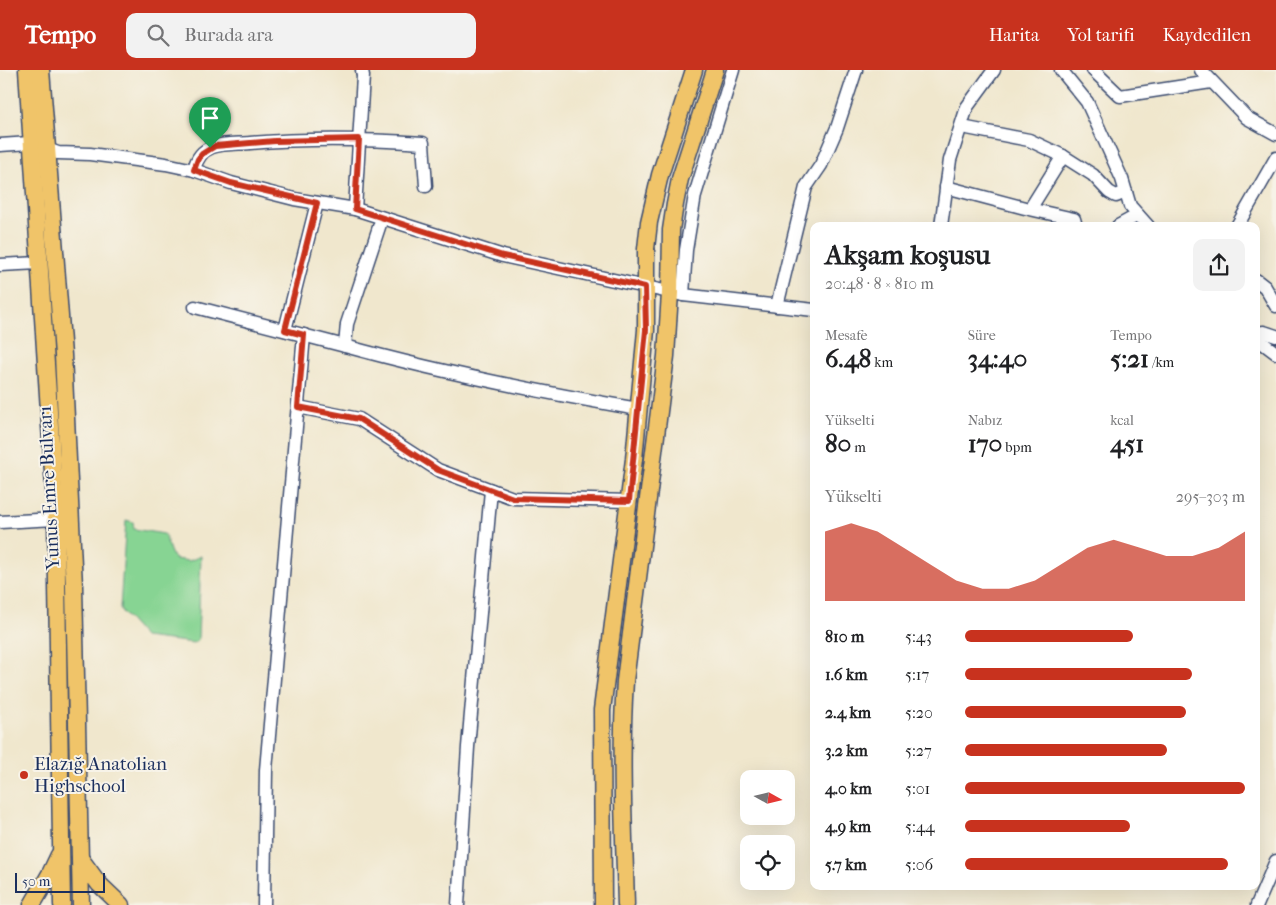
<!DOCTYPE html>
<html lang="tr">
<head>
<meta charset="utf-8">
<style>
  :root { --surface:#fff; --page:#f2f2f2; --text:#202124; --muted:#757577; --accent:#c8321e }
  body { margin:0; font-family:"IM FELL French Canon",serif; background:var(--page); color:var(--text); height:100vh; display:flex; flex-direction:column; font-size:19px; white-space:nowrap }
  * { box-sizing:border-box; margin:0 }
  p { font-size:16px; color:var(--muted) }
  .icon { flex:none; width:28px; height:28px; fill:none; stroke:currentColor; stroke-width:2; stroke-linecap:round; stroke-linejoin:round }
  .map { position:relative; flex:1; overflow:hidden }
  .details { position:absolute; left:810px; top:152px; width:450px; height:668px; display:flex; flex-direction:column; background:var(--surface); border-radius:10px; box-shadow:0 5px 20px #0002 }
  .details>* { flex:none }
  .needle { width:32px; rotate:98deg }
  .tools { position:absolute; left:740px; top:700px; display:grid; gap:10px }
  .tools a { display:grid; place-items:center; width:55px; height:55px; border-radius:10px; background:var(--surface); box-shadow:0 5px 20px #0002; font-size:25px }
  .scale { position:absolute; left:15px; bottom:12px; width:90px; box-sizing:border-box; padding-left:5px; border:2px solid #1b2f5e; border-top:0; font-size:14px; line-height:18px; white-space:nowrap; color:#1b2f5e; -webkit-text-stroke:4px #f7f3e8; paint-order:stroke }
  .pin { position:absolute; display:grid; place-items:center; width:42px; height:42px; color:#fff; margin:-51px -21px; border-radius:50% 50% 50% 0; rotate:-45deg; box-shadow:0 0 5px #0007 }
  .pin .icon { rotate:45deg }
  .round { display:grid; place-items:center; flex:none; width:52px; height:52px; border-radius:10px; background:var(--page) }
  .headline { display:flex; align-items:center; justify-content:space-between; height:85px; padding:0 15px }
  h1 { font-size:28px; font-weight:700; line-height:38px }
  .metrics { display:grid; grid-template-columns:repeat(3,1fr); gap:8px; height:85px; padding:5px 15px }
  .metrics div { display:grid; align-content:center }
  .metrics b { font-size:25px; font-weight:700 }
  .metrics small { font-size:14px; font-weight:400 }
  .metrics p { font-size:14px }
  .chart { height:140px; padding:10px 15px }
  .chart p { display:flex; justify-content:space-between }
  .chart svg { width:100%; height:90px; margin-top:5px; fill:var(--accent); opacity:.7 }
  ul { padding:0 15px; list-style:none; font-size:16px }
  li { display:grid; grid-template-columns:80px 60px 1fr; align-items:center; height:38px }
  li i { height:12px; border-radius:6px; background:var(--accent) }
  header { display:flex; align-items:center; gap:30px; box-sizing:border-box; height:70px; padding:0 25px; background:var(--accent); color:#fff }
  header strong { font-size:24px }
  nav { display:flex; gap:28px; margin-inline-start:auto; font-size:18px }
  .search { width:350px; height:45px; background:var(--page); display:flex; align-items:center; gap:12px; box-sizing:border-box; padding:0 18px; border-radius:10px; color:var(--muted); font-size:19px }
  .map>svg:first-child { display:block }
  .green { fill:#87d493; stroke:#518278 }
  .lines { fill:none; stroke-linecap:round; stroke-linejoin:round }
  .minor-casing { stroke:#3b4b6f; stroke-width:15 }
  .major-casing { stroke:#3b4b6f; stroke-width:19 }
  .minor { stroke:#fff; stroke-width:12 }
  .major { stroke:#f0c469; stroke-width:16 }
  .route-casing { stroke:#fff; stroke-width:10 }
  .route { stroke:#c8321e; stroke-width:6 }
  .poi-dot { fill:#c8321e; stroke:#f7f3e8; stroke-width:2 }
  .labels { text-anchor:middle; dominant-baseline:central; stroke-width:4; stroke-linejoin:round; paint-order:stroke }
  .street-label { font-size:19px; fill:#1b2f5e; stroke:#f7f3e8 }
  .poi-label { font-size:19px; fill:#1b2f5e; stroke:#f7f3e8; text-anchor:start }
</style>
</head>
<body>
<header>
<strong>Tempo</strong>
<div class="search"><svg class="icon" aria-label="search" viewBox="0 0 24 24"><circle cx="10" cy="10" r="6"/><path d="M15 15l6 6"/></svg>Burada ara</div>
<nav><a>Harita</a><a>Yol tarifi</a><a>Kaydedilen</a></nav>
</header>
<div class="map">
<svg width="1276" height="835" viewBox="0 0 1276 835">
  <rect width="100%" height="100%" fill="#f7f3e8"/>
  <filter id="ink" filterUnits="userSpaceOnUse"><feTurbulence type="fractalNoise" baseFrequency=".02" numOctaves="2"/><feDisplacementMap in="SourceGraphic" scale="10" xChannelSelector="R" yChannelSelector="G"/><feConvolveMatrix kernelMatrix="1 2 1 2 8 2 1 2 1" color-interpolation-filters="sRGB"/></filter>
  <filter id="wash" filterUnits="userSpaceOnUse"><feTurbulence type="fractalNoise" baseFrequency=".0096" numOctaves="4" result="noise"/><feDisplacementMap in="SourceGraphic" scale="20" xChannelSelector="R" yChannelSelector="G"/><feGaussianBlur stdDeviation="1.12" result="paint"/><feColorMatrix in="noise" values="0 0 0 0 0 0 0 0 0 0 0 0 0 0 0 0 0 1.4 0 .05"/><feComposite in="paint" operator="in"/></filter>
  <g filter="url(#wash)">
    <rect width="100%" height="100%" fill="#f0e7cd"/>
    <!-- green -->
    <path class="green" d="M126 450 133 452 134 459 164 464C169 473 168 481 175 489L189 491 201 486 198 570 194 573 144 567 122 542 120 538Z"/>
  </g>
  <g filter="url(#ink)">
    <g class="lines">
      <!-- minor casing -->
      <g class="minor-casing">
        <g id="minor">
          <path d="M1061 0 1087 32 1122 109 1130 136 1148 156"/>
          <path d="M1093 0 1120 26 1211 12"/>
          <path d="M1201 0 1247 48 1276 64"/>
          <path d="M962 57 1029 70 1063 86 1093 105 1109 122 1116 126 1126 122"/>
          <path d="M0 75 30 73 58 83 90 84 166 94 194 100 231 113 294 129 355 139 503 186 683 225 814 240"/>
          <path d="M194 100C196 90 201 81 212 77 223 73 238 74 250 73 308 68 365 69 423 73L426 116"/>
          <path d="M946 117 1025 138 1074 149 1076 156"/>
          <path d="M355 139 363 6 362 0"/>
          <path d="M1030 139 1063 86"/>
          <path d="M382 148 347 254 345 276C442 303 539 322 638 339"/>
          <path d="M941 156 950 90 967 37 994 0"/>
          <path d="M1118 156 1138 145"/>
          <path d="M1237 156 1276 88"/>
          <path d="M0 195 39 193"/>
          <path d="M1256 210 1265 217 1276 236"/>
          <path d="M683 225 686 180 695 125 733 0"/>
          <path d="M777 236 806 117 821 95 837 58 856 0"/>
          <path d="M195 237 345 276"/>
          <path d="M285 260 317 133"/>
          <path d="M1256 263 1264 262 1276 266"/>
          <path d="M1256 268 1276 283"/>
          <path d="M298 337 359 349 438 400 513 428 629 431"/>
          <path d="M0 452 56 449"/>
          <path d="M264 835 266 700 304 265"/>
          <path d="M458 835 468 677 491 420"/>
          <path d="M1257 835 1276 791"/>
        </g>
      </g>
      <!-- major casing -->
      <g class="major-casing">
        <g id="major">
          <path d="M27 0 56 449 62 835"/>
          <path d="M41 0 63 285 74 516 81 835"/>
          <path d="M80 788 99 814 121 835"/>
          <path d="M32 835 50 804 59 785"/>
          <path d="M603 835 602 640 634 389 646 260V179L649 152 660 105 694 0"/>
          <path d="M626 835C624 760 620 686 625 611L666 286 670 223 671 160 675 134 680 109 715 0"/>
        </g>
      </g>
      <!-- minor -->
      <use href="#minor" class="minor"/>
      <!-- major -->
      <use href="#major" class="major"/>
    </g>
  </g>
  <g class="lines" filter="url(#ink)">
    <!-- route casing -->
    <g class="route-casing">
      <path id="route" d="M359 69 355 139 503 186 645 217 646 260 629 431 513 428 438 400 359 349 298 337 304 265 285 260 317 133 231 113 194 100 198 89 202 84 215 76 275 71Z"/>
    </g>
    <!-- route -->
    <use href="#route" class="route"/>
  </g>
  <!-- markers -->
  <circle class="poi-dot" cx="24" cy="705" r="5"/>
  <g class="labels">
    <!-- street labels -->
    <g class="street-label">
      <text transform="translate(49 418) rotate(-93)">Yunus Emre Bulvarı</text>
    </g>
    <!-- poi labels -->
    <g class="poi-label">
      <text x="34" y="694">Elazığ Anatolian<tspan x="34" dy="22">Highschool</tspan></text>
    </g>
  </g>
</svg>
<div class="tools">
<a><svg class="needle" viewBox="-14 -14 28 28"><path d="M0-13l5 13h-10z" fill="#e53935"/><path d="M0 13l5-13h-10z" fill="#757577"/></svg></a>
<a><svg class="icon" aria-label="locate" viewBox="0 0 24 24"><circle cx="12" cy="12" r="6"/><path d="M12 2v4M12 18v4M2 12h4M18 12h4"/></svg></a>
</div>
<div class="scale">50 m</div>
<div class="pin" style="left:210px;top:78px;background:#1e9e55"><svg class="icon" aria-label="arrive" viewBox="0 0 24 24"><path d="M6 21V4h12l-3 4 3 4H6"/></svg></div>
<section class="details">
<div class="headline"><div><h1>Akşam koşusu</h1><p>20:48 · 8 × 810 m</p></div><a class="round"><svg class="icon" aria-label="share" viewBox="0 0 24 24"><path d="M12 15V3M7 8l5-5 5 5M5 13v7h14v-7"/></svg></a></div>
<div class="metrics">
<div><p>Mesafe</p><b>6.48<small> km</small></b></div>
<div><p>Süre</p><b>34:40</b></div>
<div><p>Tempo</p><b>5:21<small> /km</small></b></div>
</div>
<div class="metrics">
<div><p>Yükselti</p><b>80<small> m</small></b></div>
<div><p>Nabız</p><b>170<small> bpm</small></b></div>
<div><p>kcal</p><b>451</b></div>
</div>
<div class="chart"><p><span>Yükselti</span>295–303 m</p>
<svg viewBox="0 0 160 44" preserveAspectRatio="none"><path d="M0 44V10L10 6L20 10L30 18L40 26L50 34L60 38L70 38L80 34L90 26L100 18L110 14L120 18L130 22L140 22L150 18L160 10V44z"/></svg>
</div>
<ul>
<li><b>810 m</b>5:43<i style="width:60%"></i></li>
<li><b>1.6 km</b>5:17<i style="width:81%"></i></li>
<li><b>2.4 km</b>5:20<i style="width:79%"></i></li>
<li><b>3.2 km</b>5:27<i style="width:72%"></i></li>
<li><b>4.0 km</b>5:01<i style="width:100%"></i></li>
<li><b>4.9 km</b>5:44<i style="width:59%"></i></li>
<li><b>5.7 km</b>5:06<i style="width:94%"></i></li>
</ul>
</section>
</div>
</body>
</html>
